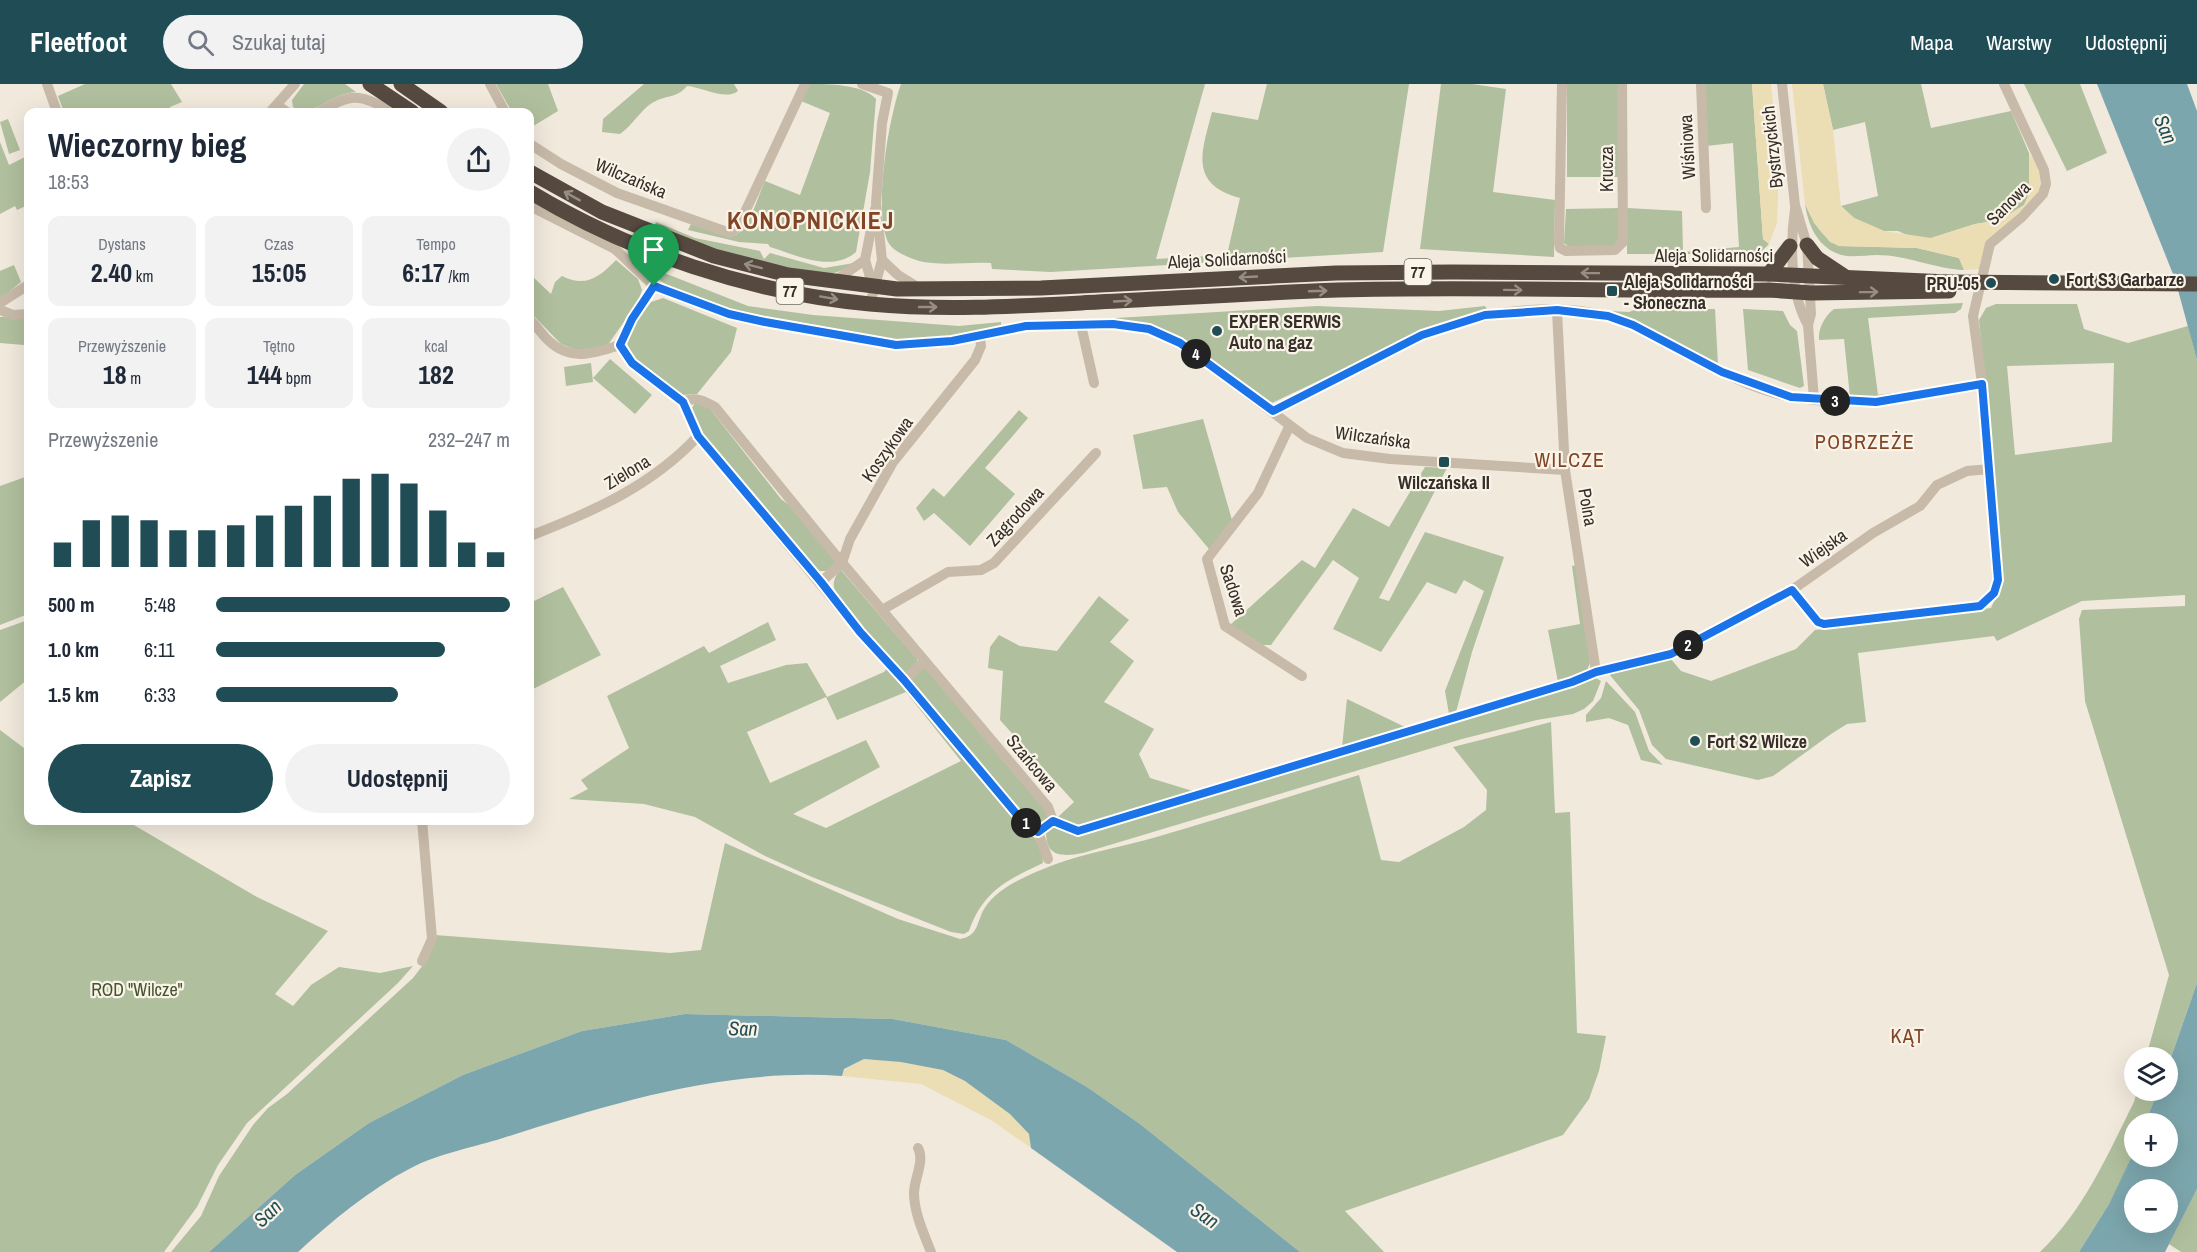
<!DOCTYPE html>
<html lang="pl">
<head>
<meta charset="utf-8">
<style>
  :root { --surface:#fff; --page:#f2f2f3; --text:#1f2937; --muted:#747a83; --accent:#204d55 }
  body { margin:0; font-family:"Archivo Narrow",sans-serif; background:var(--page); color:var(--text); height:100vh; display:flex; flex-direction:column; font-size:22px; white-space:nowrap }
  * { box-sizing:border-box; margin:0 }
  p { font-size:20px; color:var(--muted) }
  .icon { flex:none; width:33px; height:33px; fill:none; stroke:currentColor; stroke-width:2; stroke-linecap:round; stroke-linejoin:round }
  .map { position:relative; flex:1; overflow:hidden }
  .side { position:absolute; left:24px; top:24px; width:510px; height:717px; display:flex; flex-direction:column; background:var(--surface); border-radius:12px; box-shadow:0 6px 24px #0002 }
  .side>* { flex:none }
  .fabs { position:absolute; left:2124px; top:963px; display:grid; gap:12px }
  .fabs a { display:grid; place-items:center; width:54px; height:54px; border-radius:50%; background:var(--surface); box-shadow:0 6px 24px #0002; font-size:30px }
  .pin { position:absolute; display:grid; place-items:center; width:51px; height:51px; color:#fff; margin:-62px -26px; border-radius:50% 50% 50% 0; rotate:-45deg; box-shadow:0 0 6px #0007 }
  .pin .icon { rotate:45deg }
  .km { position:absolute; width:30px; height:30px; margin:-15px; border-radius:50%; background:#222; color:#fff; font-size:16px; line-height:30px; text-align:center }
  .round { display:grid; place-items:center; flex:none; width:63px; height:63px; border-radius:32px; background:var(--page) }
  .overview { display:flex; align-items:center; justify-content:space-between; height:102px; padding:0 24px }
  h1 { font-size:33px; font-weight:800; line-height:45px }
  .stats { display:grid; grid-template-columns:repeat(3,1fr); gap:9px; height:102px; padding:6px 24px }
  .stats div { display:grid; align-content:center; border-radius:12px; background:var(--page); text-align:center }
  .stats b { font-size:26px; font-weight:800 }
  .stats small { font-size:16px; font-weight:400 }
  .stats p { font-size:16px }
  .chart { height:168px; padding:12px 24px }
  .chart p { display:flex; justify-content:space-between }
  .chart svg { width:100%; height:108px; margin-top:6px; stroke:var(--accent); stroke-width:6 }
  .cta { display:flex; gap:12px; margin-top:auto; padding:12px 24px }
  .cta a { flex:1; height:69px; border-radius:36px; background:var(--accent); color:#fff; font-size:24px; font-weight:800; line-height:69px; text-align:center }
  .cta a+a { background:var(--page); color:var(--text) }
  ul { padding:0 24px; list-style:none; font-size:20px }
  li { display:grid; grid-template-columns:96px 72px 1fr; align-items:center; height:45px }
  li i { height:15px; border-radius:8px; background:var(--accent) }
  header { display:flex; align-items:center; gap:36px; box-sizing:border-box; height:84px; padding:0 30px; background:var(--accent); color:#fff }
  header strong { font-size:28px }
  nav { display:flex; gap:33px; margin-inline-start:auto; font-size:21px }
  .search { width:420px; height:54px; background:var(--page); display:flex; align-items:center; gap:15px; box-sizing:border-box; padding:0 21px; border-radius:33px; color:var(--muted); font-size:22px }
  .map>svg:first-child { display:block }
  .green { fill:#b0bf9d; fill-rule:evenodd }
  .sand { fill:#ebddb4 }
  .water { fill:#7ca6ad; fill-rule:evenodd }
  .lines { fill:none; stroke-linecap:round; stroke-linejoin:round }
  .minor { stroke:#c8baa9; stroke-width:10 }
  .highway { stroke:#564940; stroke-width:15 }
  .highway-bridge { stroke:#564940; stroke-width:15 }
  .oneway { stroke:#978d83 }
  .route-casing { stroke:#fff; stroke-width:12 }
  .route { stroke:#1a73e8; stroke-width:8 }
  .poi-dot { fill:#204d55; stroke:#f9f3e8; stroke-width:2 }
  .labels { text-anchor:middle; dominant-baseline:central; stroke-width:4.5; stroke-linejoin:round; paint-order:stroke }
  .shield { fill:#f9f3e8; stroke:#706962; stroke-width:1.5 }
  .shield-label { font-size:16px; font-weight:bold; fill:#362e28 }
  .street-label { font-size:18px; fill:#362e28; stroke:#f9f3e8 }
  .poi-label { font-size:18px; font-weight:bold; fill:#362e28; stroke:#f9f3e8; text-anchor:start }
  .park-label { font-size:18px; fill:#42532d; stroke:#f9f3e8 }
  .water-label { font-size:20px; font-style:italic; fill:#204d55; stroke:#f9f3e8 }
  .neighbourhood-label { font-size:20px; letter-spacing:1.5px; fill:#814425; stroke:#f9f3e8 }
  .district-label { font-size:24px; font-weight:bold; letter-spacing:1.5px; fill:#814425; stroke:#f9f3e8 }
</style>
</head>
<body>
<header>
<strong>Fleetfoot</strong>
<div class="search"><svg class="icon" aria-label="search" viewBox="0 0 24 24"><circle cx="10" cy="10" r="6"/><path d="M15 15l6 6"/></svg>Szukaj tutaj</div>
<nav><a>Mapa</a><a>Warstwy</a><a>Udostępnij</a></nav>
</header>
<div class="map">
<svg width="2197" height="1168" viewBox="0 0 2197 1168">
  <rect width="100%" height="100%" fill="#f1e9dc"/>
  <!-- green -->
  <g class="green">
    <path d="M85 0H171L182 18 170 23 173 28H64L58 12Z"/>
    <path d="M304 0H345L356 8C331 10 318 28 299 28L293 23 292 16Z"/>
    <path d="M496 0H548L558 27 530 44V28H512Z"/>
    <path d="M644 0H734L738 7C725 17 702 3 687 2 678 14 666 11 654 18 643 23 633 41 620 50L602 48 603 35Z"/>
    <path d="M809 0C829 0 862 0 876 15L870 88 856 168C832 189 796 171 770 163L768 160 739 158 688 146 691 140 734 152C750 145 757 114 765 97L800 111 830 29 801 17Z"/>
    <path d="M901 0H1205L1156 175 1227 171 1240 114C1188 100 1202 67 1212 28L1258 36 1267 0H1409L1383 168 1051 188 992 185 991 179C964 177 931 185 906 172 899 169 892 165 888 158 873 125 889 33 901 0Z"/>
    <path d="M1441 0H1472L1506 5 1493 108 1555 116 1554 173 1420 165Z"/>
    <rect x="1567" y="0" width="53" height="93"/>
    <path d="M1705 0H1752L1763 155 1769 160 1759 170H1627V124L1682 127 1683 168 1739 163 1733 59 1706 62Z"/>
    <path d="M1823 0H1921L1931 44 2011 27 2029 69V110L2024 121 2000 136 1975 140 1931 154H1914L1898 147H1884L1854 134 1841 122 1878 112 1865 38 1833 46Z"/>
    <path d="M2024 0H2080L2107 69 2067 87Z"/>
    <path d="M8 35 20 66 9 70 0 38Z"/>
    <path d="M0 58 9 81 25 73 28 79V121L17 126 15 122 0 130Z"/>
    <path d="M1805 120C1813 137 1822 154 1839 162L1917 164 1959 174 1964 186C1935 185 1907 171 1877 171 1864 171 1848 175 1836 169 1816 160 1808 140 1805 120Z"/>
    <path d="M1621 124 1619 155 1613 163H1569L1564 159 1566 125Z"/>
    <path d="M656 138 695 154 760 167 764 175 770 169 824 184 854 179C847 183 841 188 833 189 791 195 693 160 655 141Z"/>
    <path d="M616 176 638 195 642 206 638 218 607 262 582 268 561 260 530 228V196L533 193 551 210 555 198 562 192C585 204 600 193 616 176Z"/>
    <path d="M639 179 748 222 813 231 959 242 1001 238V241C971 248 942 256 911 256 884 256 857 249 830 244 770 234 683 225 639 179Z"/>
    <path d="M14 181 21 198 0 215V187Z"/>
    <path d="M663 214 737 244 731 268 697 310 682 311 653 293 633 273 626 257 630 246 651 218Z"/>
    <path d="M1963 219 1961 225 1955 229 1868 234 1878 311 1850 313 1844 255 1819 256C1818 244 1825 232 1834 225Z"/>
    <path d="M1996 220H2077L2084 245 2128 259 2188 242 2197 276V899L2168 982V974L2146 973 2169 891 2085 617 2079 535 2082 526 2185 522V511L2082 517 1997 557 1994 552 1858 569 1866 638 1847 640 1831 650 1773 692 1758 696 1666 675 1652 661 1639 626 1609 590 1670 574 1681 587 1711 597 1796 565 1815 546 1991 524 2000 504 1992 373 1979 236 1986 224ZM2114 279 2112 358 2015 371 2007 282Z"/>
    <path d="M1317 222 1439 227 1485 222 1488 227 1423 247 1272 319 1266 318 1183 254C1147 236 1121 237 1082 236Z"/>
    <path d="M1637 225H1715L1718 281 1637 237 1610 227 1629 228Z"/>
    <path d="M1743 225 1783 227 1790 241 1797 247 1804 302 1800 304 1748 286Z"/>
    <path d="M28 232V272L24 261 0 259V233Z"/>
    <path d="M610 275 652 311 635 330 593 294Z"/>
    <path d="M591 279 593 298 566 302 564 283Z"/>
    <path d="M695 319 707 321 781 415 793 424 836 479 828 487H817L707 357 690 327Z"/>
    <path d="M1019 326 1028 334 985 384 1015 410 970 462 934 429 924 437 916 424 933 404 944 413Z"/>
    <path d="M1203 335 1232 436 1209 465 1178 428 1167 403 1143 405 1133 351Z"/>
    <path d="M1425 383 1447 384 1379 514 1389 517 1425 448 1504 473 1472 568 1456 628 1449 630 1445 607 1484 507 1464 496 1456 510 1427 498 1381 568 1333 545 1359 494 1333 476 1271 561H1259L1229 542 1302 476 1315 484 1353 424 1389 443Z"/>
    <path d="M28 392V530L0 541V402Z"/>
    <path d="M1577 481 1590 579 1586 589 1558 598 1548 546 1580 540 1572 482Z"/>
    <path d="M841 486 917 575V580L908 590 903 589 840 518C833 506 830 496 841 486Z"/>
    <path d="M563 503 601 571 531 606 530 519Z"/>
    <path d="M1099 512 1129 536 1110 558 1134 577 1104 618 1154 645 1139 670 1150 694 1196 708 1081 743 1058 733 1074 718 1000 636 1003 587 988 584 990 563 999 551 1020 562 1057 567Z"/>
    <path d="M28 536V595L0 618V546Z"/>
    <path d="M768 538 776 556 720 582 728 599 786 581 807 579 827 613 884 588 887 584 1042 763 1043 779C1007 796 983 807 969 847L964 850 951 848 812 793 765 772 695 733 644 720 569 715 588 705 581 696 629 664 607 612 704 562 709 569ZM906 608 961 677 826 744 793 730 880 683 866 656 770 699 747 648 826 613 837 636Z"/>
    <path d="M924 582 1038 714 1049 734C1044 742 1037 740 1029 739L910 597Z"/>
    <path d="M1594 593 1601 597 1593 617 1584 625 1573 630 1537 636 1462 655 1083 769C1061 773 1046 773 1046 747L1049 743 1055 742 1069 748Z"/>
    <path d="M1606 597 1635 628 1649 667 1663 681 1641 676 1628 641 1609 634 1586 638V631L1601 614Z"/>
    <path d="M1347 615 1405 643 1342 663Z"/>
    <path d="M1551 638 1555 729 1570 728 1577 949 1606 952 1599 987 1589 1015 1563 1051 1345 1127 1384 1168H1300L1140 1040 1087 1003 1006 956 893 935 685 930 582 947 463 991 369 1039 295 1091 209 1168H171L201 1132 219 1092 253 1041 268 1024 287 1010 413 894 426 877 435 851 670 869 701 866 725 759 898 835 960 855C980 852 976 836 986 822 1001 801 1033 789 1056 780 1087 769 1121 763 1153 754 1222 734 1291 712 1359 691L1381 776 1399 778 1464 743 1486 726 1487 706 1453 663Z"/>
    <path d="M0 646 28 667V736L127 737 257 813 328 847 275 910 293 922 311 901 339 883 380 889 413 882 398 899 247 1039 218 1081 197 1123 164 1168H0Z"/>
    <path d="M2137 1007H2158L2145 1039 2134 1040V1068L2130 1078 2109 1120 2079 1168H2040C2084 1126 2107 1072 2134 1018Z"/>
    <path d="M2197 1105V1168H2181L2169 1160Z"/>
  </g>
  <!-- sand -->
  <g class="sand">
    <path d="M1752 0H1771L1779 83 1777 139 1769 160 1763 155Z"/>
    <path d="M1792 0H1823L1833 46 1841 122 1854 134 1884 147 1931 154 1975 140 2000 136 2024 121 2029 110V69L2041 87 2039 111C2022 127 1978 159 1980 185L1964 186 1959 174 1917 164 1839 162 1830 158 1814 139 1805 120Z"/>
    <path d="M864 975C890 976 919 977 943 986 964 994 1021 1030 1029 1050 1031 1054 1030 1060 1031 1064L991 1036 921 1000 842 992 844 986Z"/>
  </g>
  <!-- water -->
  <g class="water">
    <path d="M2097 0H2187L2197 27V276L2175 195Z"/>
    <path d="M2197 899V1105L2194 1111 2165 1168H2079L2109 1120 2134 1068V1072H2168V1040L2145 1039 2158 1007 2168 1006V982ZM2134 1106H2168V1138H2134Z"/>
    <path d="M685 930 893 935 1006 956 1087 1003 1140 1040 1300 1168H1177L1031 1064 1029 1050 1010 1030 965 997 943 986 901 978 864 975 844 985 842 992C726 984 612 1019 503 1054 474 1063 437 1070 411 1084 370 1105 332 1137 298 1168H209L295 1091 369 1039 463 991 582 947Z"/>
  </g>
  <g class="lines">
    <!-- minor -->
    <g class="minor">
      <path d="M47 0 57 28"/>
      <path d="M490 0 505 28"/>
      <path d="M862 0 888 9 882 39 876 119 882 176 870 220"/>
      <path d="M1562 0 1559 159 1560 164 1566 167 1615 166 1623 158 1622 0"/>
      <path d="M1701 0 1706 124"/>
      <path d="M1782 0 1795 121 1807 161 1811 230 1808 241 1814 315"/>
      <path d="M277 21 287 28"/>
      <path d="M270 28 295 0"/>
      <path d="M319 28C349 10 360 8 391 28"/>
      <path d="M530 60 561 80 617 109 730 149 738 143 805 0"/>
      <path d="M530 122 615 165 654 202 729 230 895 261 938 259 1026 242 1113 240 1149 245 1180 259 1307 354 1343 369 1390 375 1565 386"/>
      <path d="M1795 125C1790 159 1790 210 1808 241"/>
      <path d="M882 176 898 191 919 204"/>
      <path d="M833 198 865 176"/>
      <path d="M654 202 632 235 620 261 632 279 683 318"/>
      <path d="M873 203 865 176 875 125"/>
      <path d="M0 219 28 201"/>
      <path d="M0 226 13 231 28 230"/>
      <path d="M1557 227 1565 386 1596 588"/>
      <path d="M530 236C537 242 542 251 549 257 571 278 595 269 620 261"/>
      <path d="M1081 241 1094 299"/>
      <path d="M683 318C695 312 705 317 715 323L833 468 1048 723 1053 737 1078 747 1572 598 1596 588 1671 570 1792 506 1873 449 1920 422 1937 401 1967 387 1990 385"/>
      <path d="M683 318 698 352 860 548 904 596 1019 733 1038 748"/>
      <path d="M1273 328C1299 311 1327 299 1354 285 1376 274 1399 260 1423 250 1486 226 1567 214 1631 240 1686 263 1733 303 1792 313 1857 324 1918 311 1982 301"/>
      <path d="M1289 343 1258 409 1207 475 1225 542 1302 592"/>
      <path d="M530 452C592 428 652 402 698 352"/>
      <path d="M821 498 842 479 850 455 893 378 975 276 981 262 980 252"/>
      <path d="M1792 506 1818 538 1824 540 1980 522 1994 509 1997 496 1985 322 1973 232 1990 160 2022 133 2043 110 2046 100 2044 86 2004 0"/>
      <path d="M882 526 948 488 981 486 994 479 1096 369"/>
      <path d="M904 596 925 577"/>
      <path d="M422 736 432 855 422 877"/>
      <path d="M1038 748 1048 775"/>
      <path d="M918 1064C925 1077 914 1095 914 1109 914 1129 924 1150 931 1168"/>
    </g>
    <!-- highway -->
    <g class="highway">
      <path d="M370 0 412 28"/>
      <path d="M401 0 441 28"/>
      <path d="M530 88 602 128 714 172 788 191 897 205 1041 204 1336 189 1453 188 1769 190 1949 198"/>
      <path d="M530 108C632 169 750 209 870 220 945 227 1022 222 1098 218 1178 214 1258 209 1338 206 1482 202 1625 208 1769 206L1811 209 1949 207"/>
      <path d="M1807 161 1817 174 1844 192"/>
      <path d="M1769 190 1790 162"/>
    </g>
    <!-- highway-bridge -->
    <path class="highway-bridge" d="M1949 198 2197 200"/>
  </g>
  <!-- one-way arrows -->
  <defs><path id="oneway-shaft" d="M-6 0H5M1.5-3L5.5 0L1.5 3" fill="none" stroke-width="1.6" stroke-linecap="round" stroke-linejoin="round" transform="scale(1.5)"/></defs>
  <g class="oneway">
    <use href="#oneway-shaft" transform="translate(572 112) rotate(-151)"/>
    <use href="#oneway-shaft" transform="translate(753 182) rotate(-166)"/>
    <use href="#oneway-shaft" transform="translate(1590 189) rotate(-179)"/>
    <use href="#oneway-shaft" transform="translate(1248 193) rotate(177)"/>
    <use href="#oneway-shaft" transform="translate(1513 206) rotate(1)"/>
    <use href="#oneway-shaft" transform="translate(1318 207) rotate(-2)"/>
    <use href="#oneway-shaft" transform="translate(1869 208) rotate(-1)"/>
    <use href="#oneway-shaft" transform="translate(829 214) rotate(10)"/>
    <use href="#oneway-shaft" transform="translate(1123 217) rotate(-3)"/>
    <use href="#oneway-shaft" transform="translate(928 223)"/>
  </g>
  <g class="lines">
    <!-- route casing -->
    <g class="route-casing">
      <path id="route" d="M654 202 729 230 765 238 896 261 952 257 1026 242 1113 240 1149 245 1180 259 1273 327 1422 251 1485 231 1557 226 1608 232 1633 241 1722 288 1791 313 1876 318 1982 300 1998 496 1994 509 1980 522 1824 540 1818 538 1792 506 1671 570 1596 588 1572 598 1078 747 1053 737 1038 748 1019 733 904 596 860 548 821 498 698 352 683 318 632 279 620 261 632 235Z"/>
    </g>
    <!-- route -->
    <use href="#route" class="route"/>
  </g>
  <!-- markers -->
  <g class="poi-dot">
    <circle cx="2054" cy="195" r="6"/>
    <circle cx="1991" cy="199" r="6"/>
    <rect x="1606" y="201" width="12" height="12" rx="3"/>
    <circle cx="1217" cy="247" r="6"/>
    <rect x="1438" y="372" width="12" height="12" rx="3"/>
    <circle cx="1695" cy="657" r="6"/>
  </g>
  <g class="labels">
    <!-- shield labels -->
    <g class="shield">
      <rect x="1404.5" y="175" width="27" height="26" rx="4.5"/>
      <rect x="776.5" y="194" width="27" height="26" rx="4.5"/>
    </g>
    <g class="shield-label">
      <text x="1418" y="188">77</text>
      <text x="790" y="207">77</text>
    </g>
    <!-- street labels -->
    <g class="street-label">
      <text transform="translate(1687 63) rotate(-93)">Wiśniowa</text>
      <text transform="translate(1772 63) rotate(-96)">Bystrzyckich</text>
      <text transform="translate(1606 85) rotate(-90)">Krucza</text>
      <text transform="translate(631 94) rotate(23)">Wilczańska</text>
      <text transform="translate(2008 119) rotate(-45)">Sanowa</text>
      <text x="1714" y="171">Aleja Solidarności</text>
      <text transform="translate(1227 175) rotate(-3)">Aleja Solidarności</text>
      <text transform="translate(1373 353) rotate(8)">WiIczańska</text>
      <text transform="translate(887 365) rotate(-55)">Koszykowa</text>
      <text transform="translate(627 388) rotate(-31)">Zielona</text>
      <text transform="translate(1588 423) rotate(80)">Polna</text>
      <text transform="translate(1015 432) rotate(-47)">Zagrodowa</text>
      <text transform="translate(1823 464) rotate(-35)">Wiejska</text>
      <text transform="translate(1234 506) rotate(72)">Sadowa</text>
      <text transform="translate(1032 679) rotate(50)">Szańcowa</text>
    </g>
    <!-- poi labels -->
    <g class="poi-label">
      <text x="2066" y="195">Fort S3 Garbarze</text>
      <text x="1624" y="197">Aleja Solidarności<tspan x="1624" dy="21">- Słoneczna</tspan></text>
      <text x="1979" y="199" text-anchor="end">PRU-05</text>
      <text x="1229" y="237">EXPER SERWIS<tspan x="1229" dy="21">Auto na gaz</tspan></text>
      <text x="1444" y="398" text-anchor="middle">Wilczańska II</text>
      <text x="1707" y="657">Fort S2 Wilcze</text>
    </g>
    <!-- park labels -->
    <g class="park-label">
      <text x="137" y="905">ROD "Wilcze"</text>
    </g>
    <!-- water labels -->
    <g class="water-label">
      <text transform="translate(2166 45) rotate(67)">San</text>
      <text transform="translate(743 944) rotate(1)">San</text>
      <text transform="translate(267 1129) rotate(-44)">San</text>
      <text transform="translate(1205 1131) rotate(35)">San</text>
    </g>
    <!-- neighbourhood labels -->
    <g class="neighbourhood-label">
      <text x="1865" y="357">POBRZEŻE</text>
      <text x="1570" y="375">WILCZE</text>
      <text x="1908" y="951">KĄT</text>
    </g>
    <!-- district labels -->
    <g class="district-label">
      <text x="811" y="136">KONOPNICKIEJ</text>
    </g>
  </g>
</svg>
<div class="fabs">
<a><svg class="icon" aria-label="layers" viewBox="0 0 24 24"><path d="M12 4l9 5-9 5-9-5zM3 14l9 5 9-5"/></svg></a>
<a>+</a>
<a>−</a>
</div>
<div class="pin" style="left:654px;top:202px;background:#1e9e55"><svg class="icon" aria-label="arrive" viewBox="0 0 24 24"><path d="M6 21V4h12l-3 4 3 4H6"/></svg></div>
<b class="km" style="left:1026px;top:739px">1</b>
<b class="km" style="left:1688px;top:561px">2</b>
<b class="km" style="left:1835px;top:317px">3</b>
<b class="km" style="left:1196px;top:270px">4</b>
<section class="side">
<div class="overview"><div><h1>Wieczorny bieg</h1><p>18:53</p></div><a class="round"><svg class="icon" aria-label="share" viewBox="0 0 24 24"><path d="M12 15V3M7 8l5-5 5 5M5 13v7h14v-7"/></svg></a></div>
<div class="stats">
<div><p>Dystans</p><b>2.40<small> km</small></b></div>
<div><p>Czas</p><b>15:05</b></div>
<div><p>Tempo</p><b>6:17<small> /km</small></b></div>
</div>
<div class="stats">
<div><p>Przewyższenie</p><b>18<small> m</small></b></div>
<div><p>Tętno</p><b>144<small> bpm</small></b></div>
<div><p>kcal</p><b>182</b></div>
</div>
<div class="chart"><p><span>Przewyższenie</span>232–247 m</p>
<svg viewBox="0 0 160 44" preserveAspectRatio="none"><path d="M5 44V34M15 44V25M25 44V23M35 44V25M45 44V29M55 44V29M65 44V27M75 44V23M85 44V19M95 44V15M105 44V8M115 44V6M125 44V10M135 44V21M145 44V34M155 44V38"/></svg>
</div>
<ul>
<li><b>500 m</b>5:48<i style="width:100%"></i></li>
<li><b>1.0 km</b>6:11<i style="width:78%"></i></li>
<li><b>1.5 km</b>6:33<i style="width:62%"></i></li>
</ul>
<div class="cta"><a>Zapisz</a><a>Udostępnij</a></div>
</section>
</div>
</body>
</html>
